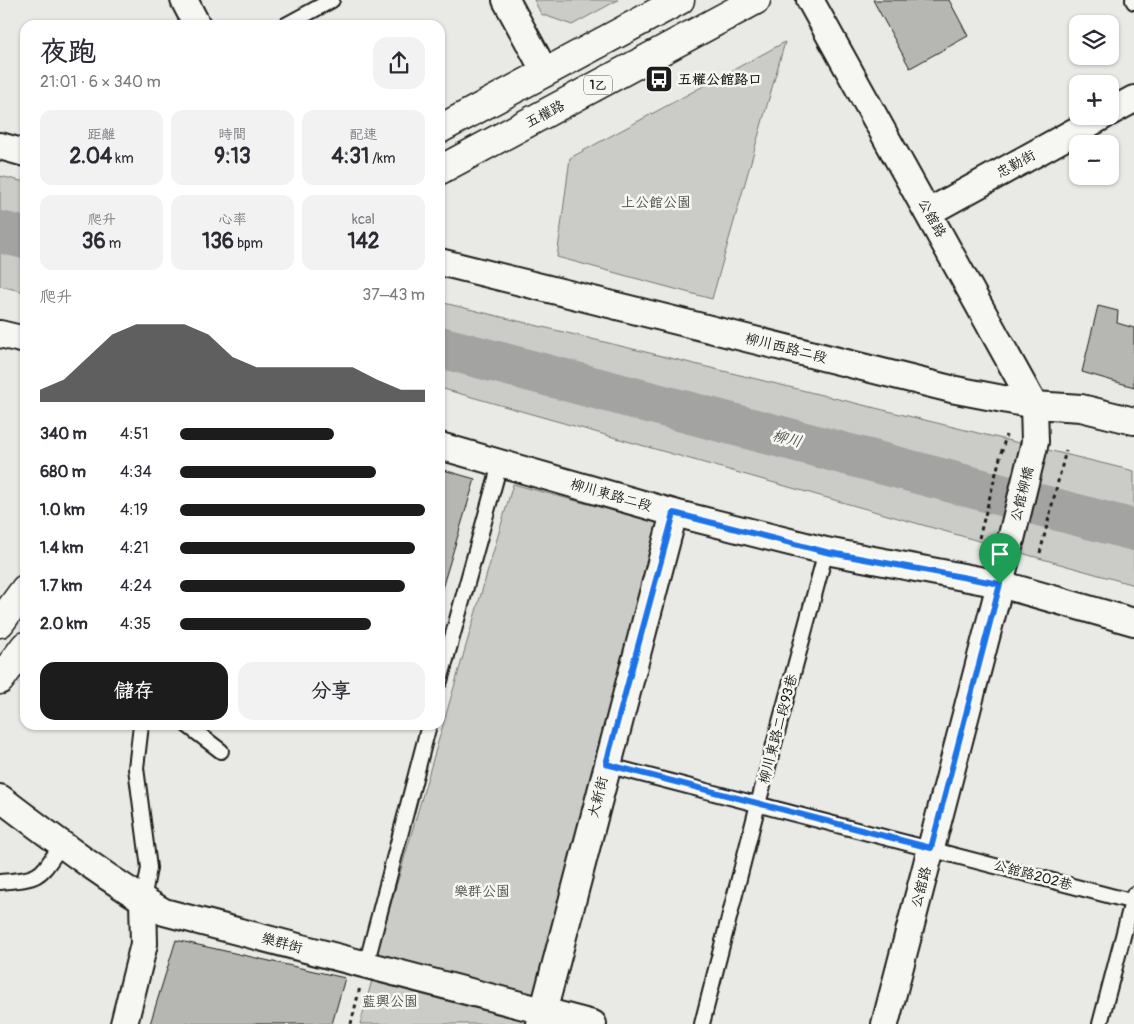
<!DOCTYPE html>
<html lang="zh-TW">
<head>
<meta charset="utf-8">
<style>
  :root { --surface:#fff; --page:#f2f2f3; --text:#2b2b33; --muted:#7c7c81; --accent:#1c1c1c }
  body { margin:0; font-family:Pangolin,"LXGW WenKai TC",sans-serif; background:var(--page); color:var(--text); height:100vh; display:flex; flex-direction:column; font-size:19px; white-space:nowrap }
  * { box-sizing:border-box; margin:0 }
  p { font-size:16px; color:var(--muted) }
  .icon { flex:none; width:28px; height:28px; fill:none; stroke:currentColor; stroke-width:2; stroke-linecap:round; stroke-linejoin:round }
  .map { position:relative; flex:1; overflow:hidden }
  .sheet { position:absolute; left:20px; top:20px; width:425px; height:710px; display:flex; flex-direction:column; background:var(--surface); border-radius:15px; box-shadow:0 1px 4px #0004 }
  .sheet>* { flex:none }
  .fabs { position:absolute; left:1069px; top:15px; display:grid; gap:10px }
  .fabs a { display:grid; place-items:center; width:50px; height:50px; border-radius:10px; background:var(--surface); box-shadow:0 1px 4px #0004; font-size:25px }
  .pin { position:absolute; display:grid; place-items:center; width:42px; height:42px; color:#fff; margin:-51px -21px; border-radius:50% 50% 50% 0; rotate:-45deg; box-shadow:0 0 5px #0007 }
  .pin .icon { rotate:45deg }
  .round { display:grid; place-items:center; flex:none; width:52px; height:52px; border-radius:15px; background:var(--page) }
  .headline { display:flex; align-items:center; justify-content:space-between; height:85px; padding:0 20px }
  h1 { font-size:28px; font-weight:700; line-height:38px }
  .stats { display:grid; grid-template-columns:repeat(3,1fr); gap:8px; height:85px; padding:5px 20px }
  .stats div { display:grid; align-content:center; border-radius:12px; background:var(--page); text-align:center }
  .stats b { font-size:21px; font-weight:700 }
  .stats small { font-size:14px; font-weight:400 }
  .stats p { font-size:14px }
  .chart { height:140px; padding:10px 20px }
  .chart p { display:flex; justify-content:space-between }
  .chart svg { width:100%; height:90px; margin-top:5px; fill:var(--accent); opacity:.7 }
  .action { display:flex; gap:10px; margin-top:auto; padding:10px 20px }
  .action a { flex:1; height:58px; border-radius:15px; background:var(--accent); color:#fff; font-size:20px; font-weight:700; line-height:58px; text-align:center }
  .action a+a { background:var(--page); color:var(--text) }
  ul { padding:0 20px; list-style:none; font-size:16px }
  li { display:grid; grid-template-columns:80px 60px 1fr; align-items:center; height:38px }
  li i { height:12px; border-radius:6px; background:var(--accent) }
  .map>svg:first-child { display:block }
  .green { fill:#cbcbc7; stroke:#747472 }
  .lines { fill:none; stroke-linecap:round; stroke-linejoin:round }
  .river { stroke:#a3a3a1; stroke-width:42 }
  .building { fill:#b6b6b3; stroke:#1c1c1c }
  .service-casing { stroke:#1c1c1c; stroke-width:18 }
  .minor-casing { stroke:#1c1c1c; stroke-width:30 }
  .primary-casing { stroke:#1c1c1c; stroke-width:31 }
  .path { stroke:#1c1c1c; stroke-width:3; stroke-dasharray:4 4; stroke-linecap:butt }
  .service { stroke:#f6f6f2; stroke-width:14 }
  .minor { stroke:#f6f6f2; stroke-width:26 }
  .primary { stroke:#f6f6f2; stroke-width:28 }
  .route-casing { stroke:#fff; stroke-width:10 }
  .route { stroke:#1a73e8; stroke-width:6 }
  .labels { text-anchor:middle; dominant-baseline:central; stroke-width:5; stroke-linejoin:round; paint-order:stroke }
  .shield { fill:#f6f6f2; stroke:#5d5d5c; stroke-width:1 }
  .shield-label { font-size:12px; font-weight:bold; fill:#1c1c1c }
  .poi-label { font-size:14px; font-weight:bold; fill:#1c1c1c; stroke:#f6f6f2; text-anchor:start }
  .street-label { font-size:14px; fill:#1c1c1c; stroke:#f6f6f2 }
  .park-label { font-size:14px; fill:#51514f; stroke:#f6f6f2 }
  .water-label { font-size:15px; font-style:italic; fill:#525251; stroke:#f6f6f2 }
</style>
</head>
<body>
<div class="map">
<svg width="1134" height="1024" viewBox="0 0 1134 1024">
  <rect width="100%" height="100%" fill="#e9e9e5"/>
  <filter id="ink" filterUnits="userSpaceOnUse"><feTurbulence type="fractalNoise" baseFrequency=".02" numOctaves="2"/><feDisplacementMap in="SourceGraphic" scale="10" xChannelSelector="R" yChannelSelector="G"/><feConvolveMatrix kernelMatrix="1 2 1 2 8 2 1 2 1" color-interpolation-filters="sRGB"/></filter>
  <g filter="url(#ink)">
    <!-- green -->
    <g class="green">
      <path d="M534 0H618L572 25 541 14Z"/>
      <path d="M785 42 712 299 557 257 570 158Z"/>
      <path d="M0 176 25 182V292L0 286Z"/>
      <path d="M440 302 1134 471V585L440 388Z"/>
      <path d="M513 484 666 525 539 1003 375 959Z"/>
      <path d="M374 973 534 1017 532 1024H360Z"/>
    </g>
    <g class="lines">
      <!-- river -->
      <g class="river">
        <path d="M0 232 25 238"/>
        <path d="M440 347 1134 530"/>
      </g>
    </g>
    <!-- building -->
    <g class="building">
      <path d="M873 0H949L968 36 910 68Z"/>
      <path d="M1098 306 1118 311 1117 323 1134 328V387L1082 372Z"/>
      <path d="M440 469 475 479 440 595Z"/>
      <path d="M176 940 345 978 332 1024H150Z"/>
    </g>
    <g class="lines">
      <!-- service casing -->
      <g class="service-casing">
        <g id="service">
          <path d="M1133 0 1134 2"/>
          <path d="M286 25 332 0"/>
          <path d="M440 681 500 464"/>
          <path d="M141 725 136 768 149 868 143 900"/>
          <path d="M187 725 221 751"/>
          <path d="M606 765 1134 902"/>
          <path d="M0 882C42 878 38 879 62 844"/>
          <path d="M366 965 429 725"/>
          <path d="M702 1024 758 804 826 551"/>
          <path d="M1100 1024 1134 894"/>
        </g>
      </g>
      <!-- minor casing -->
      <g class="minor-casing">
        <g id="minor">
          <path d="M184 0 197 25"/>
          <path d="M506 0 545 72"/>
          <path d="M810 0 1034 405 1035 442 1000 584 885 1024"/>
          <path d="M1110 112 1134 99"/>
          <path d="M0 146 25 153"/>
          <path d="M929 212 1103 116"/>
          <path d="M440 262 951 389 1034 405 1081 408 1134 421"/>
          <path d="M0 334 25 340"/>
          <path d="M440 446 674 513 826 551 1000 584 1134 622"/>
          <path d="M0 798C53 838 106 879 164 912L593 1024"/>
          <path d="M124 1024 144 944 143 900"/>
          <path d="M540 1024 674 513"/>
        </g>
      </g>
      <!-- primary casing -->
      <g class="primary-casing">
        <g id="primary">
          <path d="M440 129 680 0"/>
          <path d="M440 170 756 0"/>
          <path d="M0 623 25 589"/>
          <path d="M0 680 25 646"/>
        </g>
      </g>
      <!-- path -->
      <g class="path">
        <path d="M979 538 1006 435"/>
        <path d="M1040 553 1066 450"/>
        <path d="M351 1024 360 987"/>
      </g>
      <!-- service -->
      <use href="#service" class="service"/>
      <!-- minor -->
      <use href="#minor" class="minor"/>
      <!-- primary -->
      <use href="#primary" class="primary"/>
    </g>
  </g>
  <g class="lines" filter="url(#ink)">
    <!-- route casing -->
    <g class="route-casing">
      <path id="route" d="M674 513 826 552 1000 584 931 848 606 764Z"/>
    </g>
    <!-- route -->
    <use href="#route" class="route"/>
  </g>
  <!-- icons -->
  <defs>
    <g id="bus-square" transform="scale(1.4375)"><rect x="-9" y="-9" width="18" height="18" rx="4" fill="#1c1c1c" stroke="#f6f6f2"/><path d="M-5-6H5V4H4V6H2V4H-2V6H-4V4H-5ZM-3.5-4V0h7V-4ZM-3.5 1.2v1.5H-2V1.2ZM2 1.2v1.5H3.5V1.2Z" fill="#fff"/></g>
  </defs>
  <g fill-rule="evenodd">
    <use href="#bus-square" x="659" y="79"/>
  </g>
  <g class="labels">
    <!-- shield labels -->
    <rect class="shield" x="584" y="75.5" width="28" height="19" rx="4"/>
    <g class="shield-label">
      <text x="598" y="85">1乙</text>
    </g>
    <!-- poi labels -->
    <g class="poi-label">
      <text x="678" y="79">五權公館路口</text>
    </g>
    <!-- street labels -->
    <g class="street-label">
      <text transform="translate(545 114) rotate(-28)">五權路</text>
      <text transform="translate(1016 164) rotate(-29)">忠勤街</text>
      <text transform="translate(932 218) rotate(61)">公舘路</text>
      <text transform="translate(786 348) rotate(14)">柳川西路二段</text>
      <text transform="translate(1022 494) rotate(-76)">公館柳橋</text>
      <text transform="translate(611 495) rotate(16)">柳川東路二段</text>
      <text transform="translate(778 729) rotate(-75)">柳川東路二段93巷</text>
      <text transform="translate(598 797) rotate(-76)">大新街</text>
      <text transform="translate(1033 875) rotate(15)">公舘路202巷</text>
      <text transform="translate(921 887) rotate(-75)">公舘路</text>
      <text transform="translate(282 943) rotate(15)">樂群街</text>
    </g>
    <!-- park labels -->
    <g class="park-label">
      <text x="656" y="202">上公館公園</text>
      <text x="482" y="891">樂群公園</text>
      <text x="390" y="1001">藍興公園</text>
    </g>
    <!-- water labels -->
    <g class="water-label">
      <text transform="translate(787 439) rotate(15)">柳川</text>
    </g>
  </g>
</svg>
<div class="fabs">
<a><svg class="icon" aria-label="layers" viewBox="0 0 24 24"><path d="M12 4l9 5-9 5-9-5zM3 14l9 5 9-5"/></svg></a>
<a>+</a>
<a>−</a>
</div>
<div class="pin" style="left:1000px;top:584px;background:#1e9e55"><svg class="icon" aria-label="arrive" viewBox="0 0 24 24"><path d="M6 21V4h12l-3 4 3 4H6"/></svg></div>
<section class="sheet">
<div class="headline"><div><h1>夜跑</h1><p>21:01 · 6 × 340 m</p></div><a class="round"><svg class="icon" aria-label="share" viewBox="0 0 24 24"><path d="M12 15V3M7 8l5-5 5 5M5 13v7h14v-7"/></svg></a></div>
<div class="stats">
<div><p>距離</p><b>2.04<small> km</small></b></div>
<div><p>時間</p><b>9:13</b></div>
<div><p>配速</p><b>4:31<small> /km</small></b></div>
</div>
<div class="stats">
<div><p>爬升</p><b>36<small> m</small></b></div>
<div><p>心率</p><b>136<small> bpm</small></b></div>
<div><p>kcal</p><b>142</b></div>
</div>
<div class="chart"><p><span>爬升</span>37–43 m</p>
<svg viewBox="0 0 160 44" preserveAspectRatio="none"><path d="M0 44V38L10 33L20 22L30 11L40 6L50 6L60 6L70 11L80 22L90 27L100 27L110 27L120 27L130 27L140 33L150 38L160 38V44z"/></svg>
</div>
<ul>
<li><b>340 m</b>4:51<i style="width:63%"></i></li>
<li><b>680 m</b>4:34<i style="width:80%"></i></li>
<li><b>1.0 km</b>4:19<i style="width:100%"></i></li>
<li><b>1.4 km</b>4:21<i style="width:96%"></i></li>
<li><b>1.7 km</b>4:24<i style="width:92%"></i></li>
<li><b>2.0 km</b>4:35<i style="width:78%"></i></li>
</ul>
<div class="action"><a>儲存</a><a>分享</a></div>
</section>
</div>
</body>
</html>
